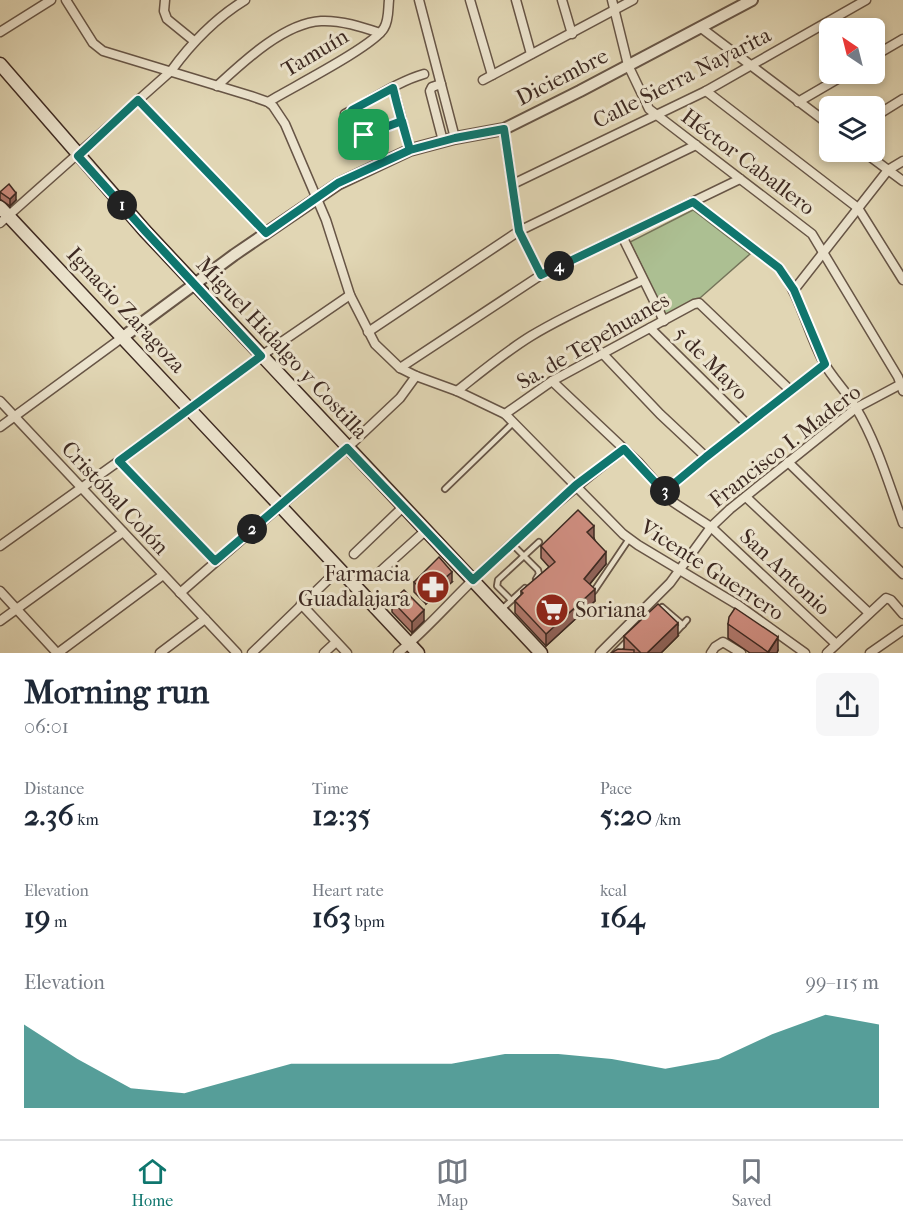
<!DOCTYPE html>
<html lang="en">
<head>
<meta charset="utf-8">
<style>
  :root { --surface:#fff; --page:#f6f6f7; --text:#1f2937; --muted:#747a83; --line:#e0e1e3; --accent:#0f766e }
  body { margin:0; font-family:"IM FELL French Canon",serif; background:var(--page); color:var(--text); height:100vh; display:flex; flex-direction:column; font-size:22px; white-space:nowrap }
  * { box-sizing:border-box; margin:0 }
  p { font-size:20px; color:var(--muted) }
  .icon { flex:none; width:33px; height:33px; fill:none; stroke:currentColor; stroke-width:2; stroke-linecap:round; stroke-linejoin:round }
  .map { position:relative; height:653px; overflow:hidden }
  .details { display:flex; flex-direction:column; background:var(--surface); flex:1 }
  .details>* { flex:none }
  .needle { width:39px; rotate:325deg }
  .buttons { position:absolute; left:819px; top:18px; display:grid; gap:12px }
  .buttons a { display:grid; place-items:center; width:66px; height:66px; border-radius:9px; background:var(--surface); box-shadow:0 3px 9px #0003; font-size:30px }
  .pin { position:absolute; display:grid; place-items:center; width:51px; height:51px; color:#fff; margin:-26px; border-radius:12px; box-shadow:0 3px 9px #0006 }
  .km { position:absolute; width:30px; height:30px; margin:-15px; border-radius:50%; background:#222; color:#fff; font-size:16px; line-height:30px; text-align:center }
  .round { display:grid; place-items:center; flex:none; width:63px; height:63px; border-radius:9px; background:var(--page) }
  .summary { display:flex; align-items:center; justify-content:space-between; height:102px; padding:0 24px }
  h1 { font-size:33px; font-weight:800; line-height:45px }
  .metrics { display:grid; grid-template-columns:repeat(3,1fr); gap:9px; height:102px; padding:6px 24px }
  .metrics div { display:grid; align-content:center }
  .metrics b { font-size:30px; font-weight:800 }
  .metrics small { font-size:16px; font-weight:400 }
  .metrics p { font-size:16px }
  .chart { height:168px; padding:12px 24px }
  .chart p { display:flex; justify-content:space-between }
  .chart svg { width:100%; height:108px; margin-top:6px; fill:var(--accent); opacity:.7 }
  .menu { display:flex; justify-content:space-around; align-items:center; height:84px; border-top:2px solid var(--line); background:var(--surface); font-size:16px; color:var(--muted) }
  .menu a { display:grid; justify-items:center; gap:3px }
  .menu .on { color:var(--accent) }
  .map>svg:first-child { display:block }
  .green { fill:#acbf92; stroke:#75745a; stroke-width:1.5 }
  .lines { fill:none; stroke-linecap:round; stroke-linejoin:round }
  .service-casing { stroke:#675546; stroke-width:8 }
  .minor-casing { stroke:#675546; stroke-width:11 }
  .tertiary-casing { stroke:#675546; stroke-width:14 }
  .secondary-casing { stroke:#3e2a22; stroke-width:15 }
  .service { stroke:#ece4ce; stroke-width:4.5 }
  .minor { stroke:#ece4ce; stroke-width:8 }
  .tertiary { stroke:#ece4ce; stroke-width:10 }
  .secondary { stroke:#ece4ce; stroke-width:12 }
  .wall { fill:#b1796d; stroke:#3e2a22; stroke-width:1.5 }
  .shaded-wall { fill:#906359; stroke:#3e2a22; stroke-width:1.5 }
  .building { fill:#ce8d7f; stroke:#3e2a22; stroke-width:1.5 }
  .route-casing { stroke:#fff; stroke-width:12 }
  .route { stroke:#0f766e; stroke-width:8 }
  .labels { text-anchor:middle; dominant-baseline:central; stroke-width:6; stroke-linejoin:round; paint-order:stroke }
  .street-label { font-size:22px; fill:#3e2a22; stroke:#ece4ce }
  .poi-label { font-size:22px; fill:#3e2a22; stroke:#ece4ce; text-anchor:end }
</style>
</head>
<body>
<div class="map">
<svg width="903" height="653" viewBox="0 0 903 653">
  <rect width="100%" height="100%" fill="#e1d6b4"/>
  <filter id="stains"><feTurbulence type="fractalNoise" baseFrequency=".00333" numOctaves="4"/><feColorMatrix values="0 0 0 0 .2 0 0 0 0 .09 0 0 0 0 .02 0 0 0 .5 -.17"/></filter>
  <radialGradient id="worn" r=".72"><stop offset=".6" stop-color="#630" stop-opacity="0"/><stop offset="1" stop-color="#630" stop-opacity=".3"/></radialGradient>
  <!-- green -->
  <path class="green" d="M693 210 750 254 700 298 666 316 630 242Z"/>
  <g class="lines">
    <!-- service casing -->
    <g class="service-casing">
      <g id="service">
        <path d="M445 489 514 422"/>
        <path d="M512 544 538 570 539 574 536 579"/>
        <path d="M594 591 629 539"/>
        <path d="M511 600 497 586 498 580 539 542"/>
        <path d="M502 609 525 588"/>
        <path d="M657 611 662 607 683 625"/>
        <path d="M677 631 687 620"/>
        <path d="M615 653 628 640"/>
      </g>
    </g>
    <!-- minor casing -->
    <g class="minor-casing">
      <g id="minor">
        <path d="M66 0 93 43 103 51 251 96 268 102 273 106 285 124 326 220 350 295 375 344 400 368 416 376 457 391 505 414 623 534 638 545 738 605 805 653"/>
        <path d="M165 0 164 11 167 19 194 41"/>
        <path d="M419 0 455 138"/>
        <path d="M470 0 492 75"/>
        <path d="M516 0 531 54"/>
        <path d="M562 0 572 34"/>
        <path d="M612 0 628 65 649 109 812 234 898 377 903 391"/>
        <path d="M700 27 830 125"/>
        <path d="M0 32 51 0"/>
        <path d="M874 56 903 39"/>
        <path d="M483 80 633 0"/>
        <path d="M441 84 432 87 430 91 443 141"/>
        <path d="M217 86C243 62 284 23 321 21 341 20 362 27 380 33"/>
        <path d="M393 88 410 150"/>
        <path d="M706 91 858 208 903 280"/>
        <path d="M138 100 266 233"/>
        <path d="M268 102C291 88 374 46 384 28 389 20 388 9 389 0"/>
        <path d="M798 102 846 74"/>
        <path d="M352 110 365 135"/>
        <path d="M345 114C371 101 396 82 424 74"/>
        <path d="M874 117 903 99"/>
        <path d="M504 129 519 231 541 275"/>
        <path d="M353 139 402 121"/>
        <path d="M864 152 903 181"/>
        <path d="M513 184 706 91 866 0"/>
        <path d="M693 202 779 268C801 296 807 332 824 363 833 379 847 392 856 408 877 443 889 485 903 523"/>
        <path d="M0 223 171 71C192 42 214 19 245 0"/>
        <path d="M622 236 664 321"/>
        <path d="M794 290 888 170 903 161"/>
        <path d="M650 328 747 424"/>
        <path d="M368 332 519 231 696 145"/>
        <path d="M602 353 660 414 706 457"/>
        <path d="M400 368 541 275 740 179"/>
        <path d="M552 381 639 463 673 502 711 527 836 644"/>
        <path d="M457 391C481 372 505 352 531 336 567 314 605 298 643 280"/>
        <path d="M0 401 237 653"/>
        <path d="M505 414 552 381 694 304 699 303 790 390"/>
        <path d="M0 427 123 337"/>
        <path d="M119 461 215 561"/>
        <path d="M788 462 903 574"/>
        <path d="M664 492 706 457 825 364"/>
        <path d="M746 497 869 613"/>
        <path d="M0 546 119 461 261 356 350 295"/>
        <path d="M354 554 403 507"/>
        <path d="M374 577 425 531"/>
        <path d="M0 591 57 653"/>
        <path d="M180 593 347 448 400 398 416 376"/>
        <path d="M301 604 347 653"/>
        <path d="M0 621 123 532"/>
        <path d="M58 653 163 575"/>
        <path d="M160 653 205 619"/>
        <path d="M252 653 340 568"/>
        <path d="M324 653 336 642"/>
        <path d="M398 653C426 630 448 604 474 579 522 533 571 489 624 449"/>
        <path d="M600 653 670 583 711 527 730 509 856 408 903 383"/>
        <path d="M711 653 715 647 723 642 741 653"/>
        <path d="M827 653 886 598 891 600 903 614"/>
        <path d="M870 653 903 630"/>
      </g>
    </g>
    <!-- tertiary casing -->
    <g class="tertiary-casing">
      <path id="tertiary" d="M123 337 234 255 338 184 410 150 455 138 504 129 580 91 752 0"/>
    </g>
    <!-- secondary casing -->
    <g class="secondary-casing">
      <g id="secondary">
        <path d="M0 64 145 231 541 653"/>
        <path d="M0 207 418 653"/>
      </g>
    </g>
    <!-- service -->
    <use href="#service" class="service"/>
    <!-- minor -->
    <use href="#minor" class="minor"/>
    <!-- tertiary -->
    <use href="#tertiary" class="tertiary"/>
    <!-- secondary -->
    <use href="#secondary" class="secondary"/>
  </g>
  <!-- wall -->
  <g class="wall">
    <path d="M0 192 16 200 10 206 0 199Z"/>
    <path d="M594 538 606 564 590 584 595 601 546 646 515 613V601L521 595V591L549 567 541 558V546Z"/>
    <path d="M414 582H452L426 604 414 592Z"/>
    <path d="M392 601 424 621 412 633 392 612Z"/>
    <path d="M728 624 778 650 777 653H750L728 638Z"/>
    <path d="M624 636H678L661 653H611L624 649Z"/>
  </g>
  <!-- shaded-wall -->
  <g class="shaded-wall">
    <path d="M16 193V200L10 206V199Z"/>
    <path d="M594 526V538L587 544V532Z"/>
    <path d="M606 552V564L584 591V579Z"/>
    <path d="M452 572V582L426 604V594Z"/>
    <path d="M595 589V601L546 646V634Z"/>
    <path d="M424 610V621L412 633V622Z"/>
    <path d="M678 623V636L661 653H647Z"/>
    <path d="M778 637V650L777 653H768Z"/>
  </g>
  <!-- building -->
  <g class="building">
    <path d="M9 184 16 193 10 199 0 192Z"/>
    <path d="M578 510 594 526 587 532 606 552 584 579 595 589 546 634 515 601 523 593 521 591 555 562 541 546Z"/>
    <path d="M439 557 452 572 426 594 414 582Z"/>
    <path d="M404 590 424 610 412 622 392 601Z"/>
    <path d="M658 604 678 623 647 653H641L624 636Z"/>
    <path d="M735 608 778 637 768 652 728 624 729 617Z"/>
    <path d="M618 649 634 650V653H611Z"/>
  </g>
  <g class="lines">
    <!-- route casing -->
    <g class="route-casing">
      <path id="route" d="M364 135 402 121 410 150 338 183 266 233 138 100 78 156 145 231 261 356 119 461 215 561 347 448 473 580 576 485 624 449 664 492 706 457 825 364 794 290 779 268 693 202 541 275 519 231 504 129 455 138 410 150C404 130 398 109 393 88L352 110 364 135"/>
    </g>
    <!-- route -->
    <use href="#route" class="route"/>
  </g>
  <!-- icons -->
  <defs>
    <g id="pharmacy-disc" transform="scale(1.725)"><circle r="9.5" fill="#8f2418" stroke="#ece4ce"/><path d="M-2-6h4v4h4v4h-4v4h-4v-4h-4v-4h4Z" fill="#fff"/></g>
    <g id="supermarket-disc" transform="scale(1.725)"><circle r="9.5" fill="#8f2418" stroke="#ece4ce"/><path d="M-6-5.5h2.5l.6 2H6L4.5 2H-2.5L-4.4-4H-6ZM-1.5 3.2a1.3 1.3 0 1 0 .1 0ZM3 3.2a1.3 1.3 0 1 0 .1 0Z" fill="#fff"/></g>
  </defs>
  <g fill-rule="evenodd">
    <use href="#pharmacy-disc" x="433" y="587"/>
    <use href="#supermarket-disc" x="552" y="610"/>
  </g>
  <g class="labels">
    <!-- street labels -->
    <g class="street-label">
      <text transform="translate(315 53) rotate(-31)">Tamuín</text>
      <text transform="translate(562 77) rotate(-27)">Diciembre</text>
      <text transform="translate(682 78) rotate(-27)">Calle Sierra Nayarita</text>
      <text transform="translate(748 162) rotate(37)">Héctor Caballero</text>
      <text transform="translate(126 310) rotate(47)">Ignacio Zaragoza</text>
      <text transform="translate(593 341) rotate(-30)">Sa. de Tepehuanes</text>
      <text transform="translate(282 348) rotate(47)">Miguel Hidalgo y Costilla</text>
      <text transform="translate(711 363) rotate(45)">5 de Mayo</text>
      <text transform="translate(785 446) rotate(-38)">Francisco I. Madero</text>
      <text transform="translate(115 498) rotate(47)">Cristóbal Colón</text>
      <text transform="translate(712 570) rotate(33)">Vicente Guerrero</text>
      <text transform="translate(785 572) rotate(43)">San Antonio</text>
    </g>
    <!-- poi labels -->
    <g class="poi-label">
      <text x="410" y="574">Farmacia<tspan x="410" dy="25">Guadalajara</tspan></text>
      <text x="575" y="610" text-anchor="start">Soriana</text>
    </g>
  </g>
  <rect width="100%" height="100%" filter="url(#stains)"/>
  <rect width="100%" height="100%" fill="url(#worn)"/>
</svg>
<div class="buttons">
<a><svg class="needle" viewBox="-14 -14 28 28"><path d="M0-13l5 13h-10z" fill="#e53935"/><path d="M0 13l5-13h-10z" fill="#747a83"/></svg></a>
<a><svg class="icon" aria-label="layers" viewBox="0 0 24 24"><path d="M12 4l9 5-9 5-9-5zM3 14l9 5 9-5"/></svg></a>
</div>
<div class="pin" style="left:364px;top:135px;background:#1e9e55"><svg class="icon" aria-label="arrive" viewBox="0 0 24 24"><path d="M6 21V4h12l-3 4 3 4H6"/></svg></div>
<b class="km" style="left:122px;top:205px">1</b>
<b class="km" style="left:252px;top:529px">2</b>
<b class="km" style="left:665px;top:491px">3</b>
<b class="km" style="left:559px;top:266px">4</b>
</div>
<section class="details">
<div class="summary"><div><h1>Morning run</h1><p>06:01</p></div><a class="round"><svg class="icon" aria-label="share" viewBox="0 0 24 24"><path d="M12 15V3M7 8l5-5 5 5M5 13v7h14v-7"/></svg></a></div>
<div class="metrics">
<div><p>Distance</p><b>2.36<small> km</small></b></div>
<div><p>Time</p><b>12:35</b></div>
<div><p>Pace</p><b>5:20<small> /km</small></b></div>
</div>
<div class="metrics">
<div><p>Elevation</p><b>19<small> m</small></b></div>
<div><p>Heart rate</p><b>163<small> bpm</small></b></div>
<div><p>kcal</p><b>164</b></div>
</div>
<div class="chart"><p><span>Elevation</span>99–115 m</p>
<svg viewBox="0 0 160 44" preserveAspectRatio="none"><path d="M0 44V10L10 24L20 36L30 38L40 32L50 26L60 26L70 26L80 26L90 22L100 22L110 24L120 28L130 24L140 14L150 6L160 10V44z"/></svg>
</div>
</section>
<nav class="menu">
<a class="on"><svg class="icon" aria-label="home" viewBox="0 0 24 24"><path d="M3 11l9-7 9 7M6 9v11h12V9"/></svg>Home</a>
<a><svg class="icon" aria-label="map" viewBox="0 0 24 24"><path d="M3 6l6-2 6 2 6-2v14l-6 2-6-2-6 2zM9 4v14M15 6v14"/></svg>Map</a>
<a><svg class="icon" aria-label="saved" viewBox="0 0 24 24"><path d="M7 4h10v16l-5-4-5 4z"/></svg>Saved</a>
</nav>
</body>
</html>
